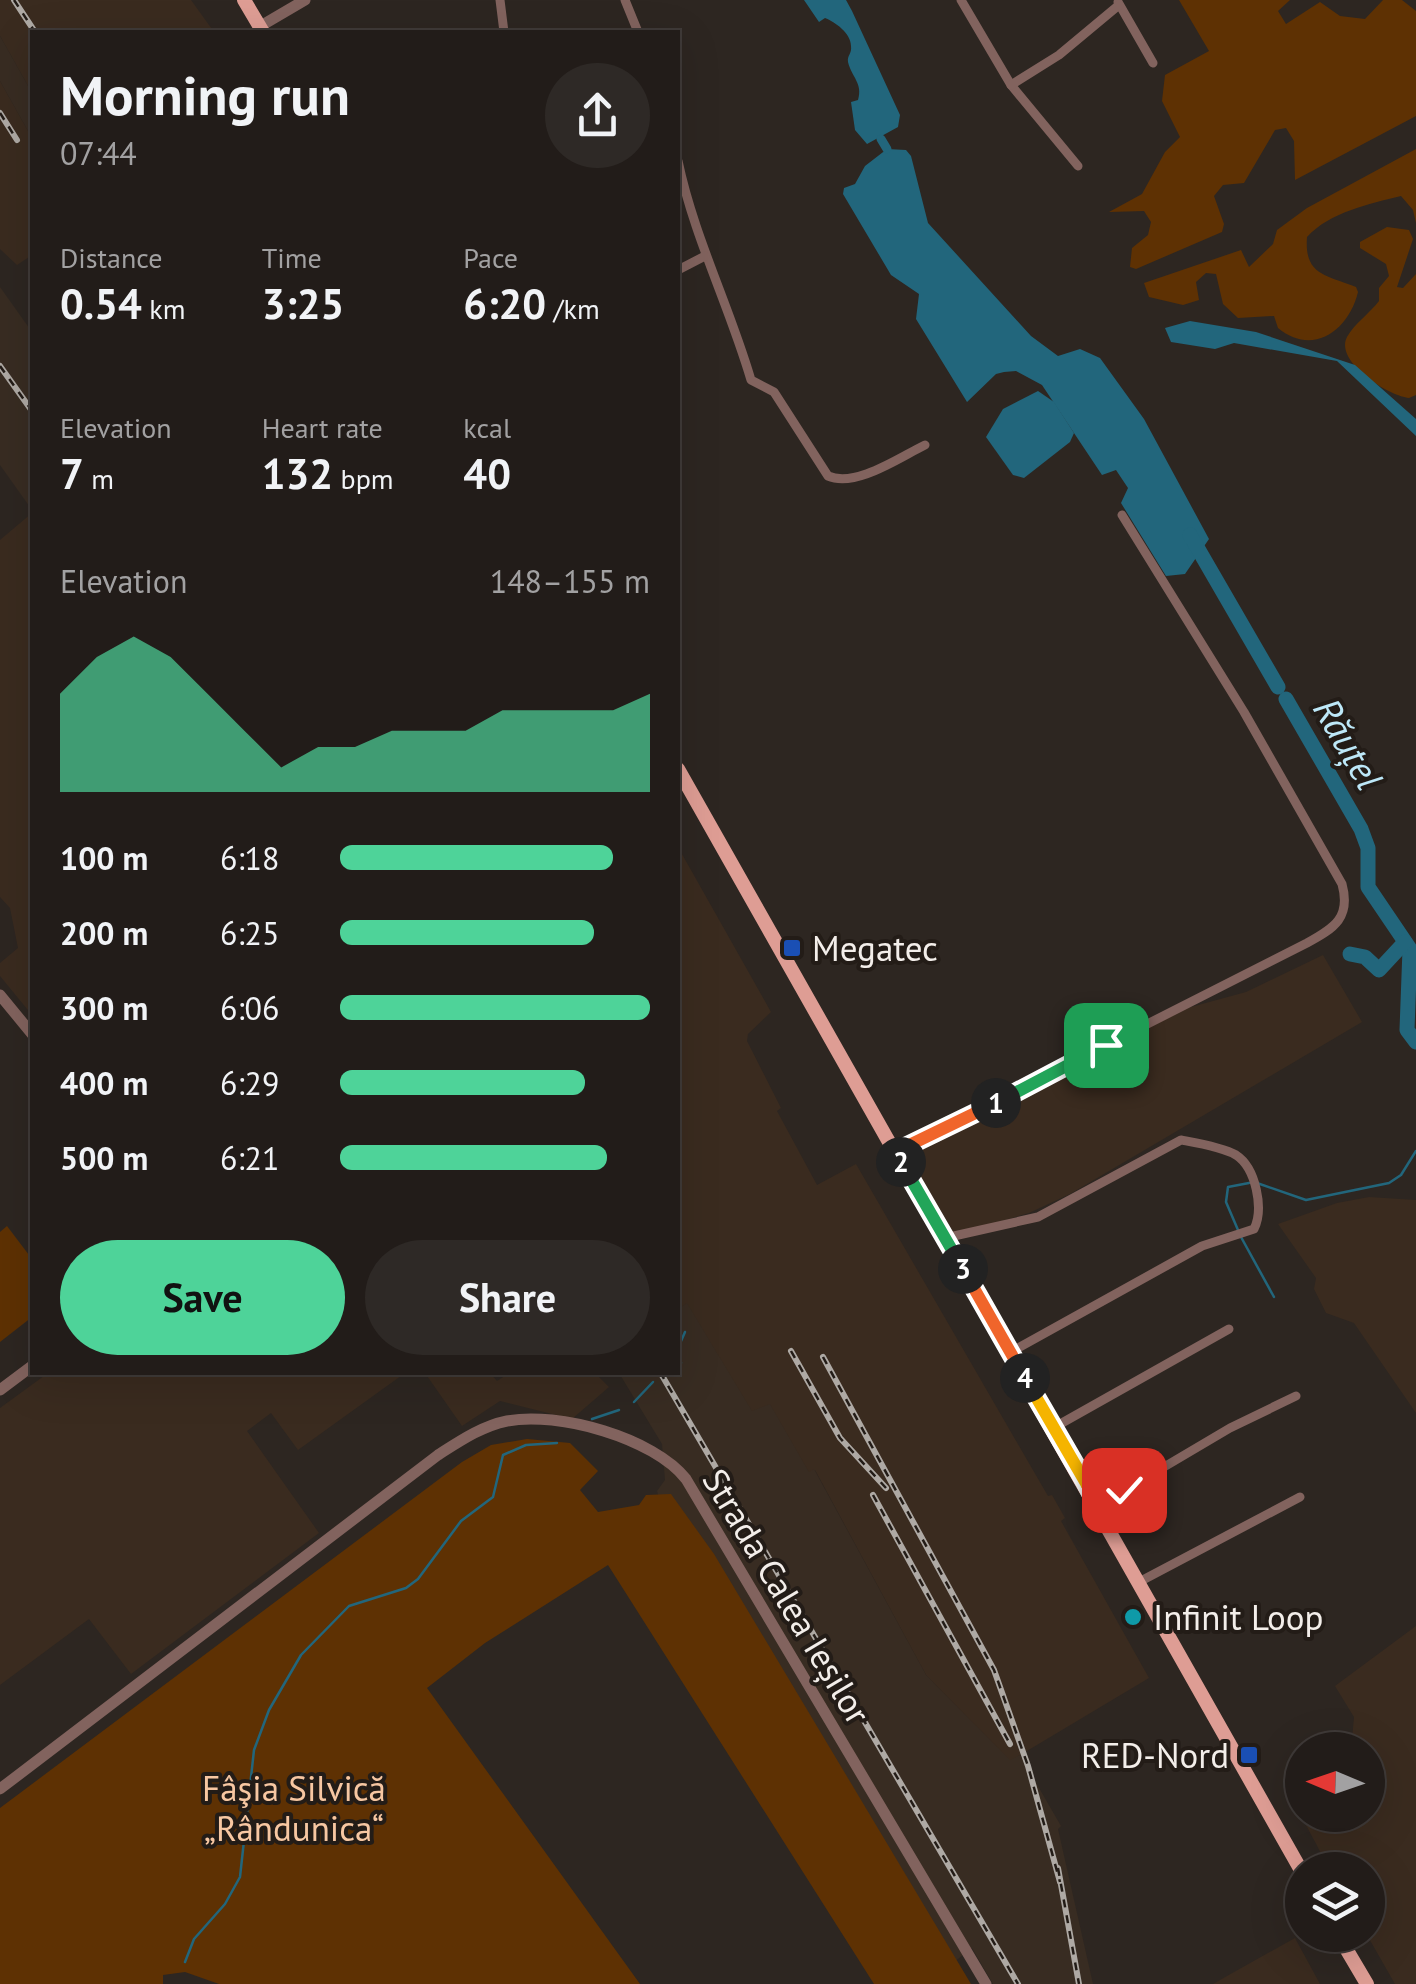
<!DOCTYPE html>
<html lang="en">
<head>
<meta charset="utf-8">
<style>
  :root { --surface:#221c19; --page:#2e2926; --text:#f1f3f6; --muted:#a2a1a2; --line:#3f3a38; --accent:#4ed399 }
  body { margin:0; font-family:"PT Sans",sans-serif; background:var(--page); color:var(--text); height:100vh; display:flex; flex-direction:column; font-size:38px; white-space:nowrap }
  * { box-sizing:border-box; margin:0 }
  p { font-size:32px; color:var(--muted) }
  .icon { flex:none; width:55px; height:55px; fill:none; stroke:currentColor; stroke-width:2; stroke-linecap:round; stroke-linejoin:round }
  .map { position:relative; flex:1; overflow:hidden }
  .panel { position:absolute; left:30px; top:30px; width:650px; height:1345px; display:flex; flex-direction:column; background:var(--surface); border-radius:0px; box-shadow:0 10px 40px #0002,0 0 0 2px var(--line) }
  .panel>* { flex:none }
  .needle { width:65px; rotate:272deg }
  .tools { position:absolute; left:1285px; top:1732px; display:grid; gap:20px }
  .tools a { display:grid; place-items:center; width:100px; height:100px; border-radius:50%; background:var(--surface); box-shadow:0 10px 40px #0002,0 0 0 2px var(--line); font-size:50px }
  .pin { position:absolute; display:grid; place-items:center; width:85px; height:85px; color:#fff; margin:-42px; border-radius:20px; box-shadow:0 5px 15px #0006 }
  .km { position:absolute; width:50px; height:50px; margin:-25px; border-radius:50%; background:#222; color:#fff; font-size:28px; line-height:50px; text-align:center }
  .round { display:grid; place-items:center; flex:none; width:105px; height:105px; border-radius:52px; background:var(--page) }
  .summary { display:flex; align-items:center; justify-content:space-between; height:170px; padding:0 30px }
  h1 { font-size:55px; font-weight:700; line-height:75px }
  .figures { display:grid; grid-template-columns:repeat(3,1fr); gap:15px; height:170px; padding:10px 30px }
  .figures div { display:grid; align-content:center }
  .figures b { font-size:42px; font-weight:700 }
  .figures small { font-size:28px; font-weight:400 }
  .figures p { font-size:28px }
  .chart { height:280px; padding:20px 30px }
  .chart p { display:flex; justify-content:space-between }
  .chart svg { width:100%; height:180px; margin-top:10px; fill:var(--accent); opacity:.7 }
  .action { display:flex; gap:20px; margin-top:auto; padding:20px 30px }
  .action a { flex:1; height:115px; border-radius:60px; background:var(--accent); color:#111; font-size:40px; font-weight:700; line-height:115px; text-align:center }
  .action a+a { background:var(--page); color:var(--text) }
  ul { padding:0 30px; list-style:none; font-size:32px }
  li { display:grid; grid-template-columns:160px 120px 1fr; align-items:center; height:75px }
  li i { height:25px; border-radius:12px; background:var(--accent) }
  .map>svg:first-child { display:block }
  .industrial { fill:#3a2b1f }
  .built { fill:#382c22 }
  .green { fill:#5e3103 }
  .water { fill:#22667c }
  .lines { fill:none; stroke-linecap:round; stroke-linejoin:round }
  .stream { stroke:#22667c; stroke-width:2.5 }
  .canal { stroke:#22667c; stroke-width:9 }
  .river { stroke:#22667c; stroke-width:15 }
  .minor { stroke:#82635e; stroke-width:9 }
  .tertiary { stroke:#82635e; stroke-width:11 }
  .primary { stroke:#de9d94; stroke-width:14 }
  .rail-casing { stroke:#aea9a4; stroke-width:6 }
  .rail { stroke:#231c17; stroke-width:2.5; stroke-dasharray:8; stroke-linecap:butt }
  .split-1-casing { stroke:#fff; stroke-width:20 }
  .split-2-casing { stroke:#fff; stroke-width:20 }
  .split-3-casing { stroke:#fff; stroke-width:20 }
  .split-4-casing { stroke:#fff; stroke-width:20 }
  .split-5-casing { stroke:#fff; stroke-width:20 }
  .split-6-casing { stroke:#fff; stroke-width:20 }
  .split-1 { stroke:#22a559; stroke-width:12 }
  .split-2 { stroke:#f0652b; stroke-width:12 }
  .split-3 { stroke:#22a559; stroke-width:12 }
  .split-4 { stroke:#f0652b; stroke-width:12 }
  .split-5 { stroke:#f5b400; stroke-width:12 }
  .split-6 { stroke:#f5b400; stroke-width:12 }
  .transit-dot { fill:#1a4fb4; stroke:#231c17; stroke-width:4 }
  .culture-dot { fill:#0f9aa8; stroke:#231c17; stroke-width:4 }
  .labels { text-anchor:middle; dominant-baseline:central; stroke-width:8; stroke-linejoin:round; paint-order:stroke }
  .poi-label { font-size:35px; fill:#f3eeea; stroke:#231c17; text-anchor:start }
  .street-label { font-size:35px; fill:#f3eeea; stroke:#231c17 }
  .park-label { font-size:35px; fill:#f7c7a2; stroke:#231c17 }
  .water-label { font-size:38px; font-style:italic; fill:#bde8f8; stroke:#231c17 }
</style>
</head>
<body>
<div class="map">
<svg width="1416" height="1984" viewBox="0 0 1416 1984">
  <rect width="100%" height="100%" fill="#2d2621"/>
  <!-- industrial -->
  <g class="industrial">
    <path d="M0 0H191L214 32H32V93L0 36Z"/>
    <path d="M0 81 32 138V255L17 265 0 249Z"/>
    <path d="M32 513V1015L0 976V963L18 948 10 908 0 897V540Z"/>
    <path d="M678 847 771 1012 748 1034 747 1041 781 1108 777 1111 817 1185 856 1164 1048 1496 1052 1495 1065 1518 1061 1521 1149 1678 1010 1761 926 1675 815 1470 809 1473 770 1405 752 1412 687 1304 678 1309Z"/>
    <path d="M1323 955 1362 1022 1070 1194 1029 1213 945 1238 895 1152 1169 1013 1246 992Z"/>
    <path d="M1369 1197 1416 1200V1413L1354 1323 1326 1313 1314 1289 1316 1278 1278 1224 1337 1203Z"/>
    <path d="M48 1373V1372L405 1373 298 1450 271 1413 247 1431 319 1533 131 1674 89 1619 0 1685V1408Z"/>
    <path d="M425 1373H490L497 1381 509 1373H595L609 1387 572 1419 500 1401 462 1426Z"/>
    <path d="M1416 1626V1984H1395L1367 1935 1368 1870H1330L1306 1825 1324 1815H1368V1750H1351L1354 1717 1335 1686Z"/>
    <path d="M1295 1938 1320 1984H1213L1227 1976Z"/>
  </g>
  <!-- built -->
  <g class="built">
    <path d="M0 36 32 93V138L0 81Z"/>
    <path d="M0 287 32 332V510L0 465Z"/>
    <path d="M687 1303 752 1411 770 1404 809 1472 814 1469 926 1675 1010 1760 1020 1755 1061 1826 1058 1829 1093 1984H993L972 1948 945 1969 662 1509 657 1491 665 1480 662 1444 619 1373 678 1372V1309Z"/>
  </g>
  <!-- green -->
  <g class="green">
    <path d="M1179 0H1290L1278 11 1286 24 1320 2 1340 16 1365 19 1383 0H1402L1416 11V116L1295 180 1294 141 1286 128 1275 130 1244 183 1223 185 1214 196 1224 224 1222 232 1136 269 1130 267 1132 248 1148 235 1151 222 1144 211 1109 212 1142 194 1165 152 1180 137 1162 101 1165 75 1209 51Z"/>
    <path d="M1416 149V223L1413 210 1401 196C1369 204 1330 212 1307 237 1304 276 1327 275 1356 287L1358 292C1349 330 1313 357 1278 328L1274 316 1238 318 1223 304 1216 274 1206 273 1196 282 1199 300 1183 305 1149 297 1144 283 1241 250 1249 267 1273 244 1277 230 1307 208Z"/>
    <path d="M1387 227 1409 230 1413 239 1397 287 1403 288 1416 274V395L1409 398C1389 396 1334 362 1347 337 1354 324 1370 313 1379 301V288L1389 276 1386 264 1360 248V242Z"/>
    <path d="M7 1226 32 1259V1317L0 1342V1232Z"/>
    <path d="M527 1439 570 1443 598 1471 580 1490 598 1512 639 1505 646 1495 671 1494 714 1554 971 1984H874L608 1565 485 1643 427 1688 640 1984H219L185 1972 163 1975V1984H0V1808L462 1462 491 1445Z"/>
  </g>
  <!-- water -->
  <g class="water">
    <path d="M804 0H846L852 11 900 115 898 127 867 144 855 130 851 102 858 100C863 83 852 78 848 62 847 55 852 54 851 46 851 33 835 22 825 18L819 22Z"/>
    <path d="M887 149 906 150 911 156 928 223 1031 336 1058 356 1080 349 1100 358 1144 419 1209 539 1185 574 1166 576 1121 503 1128 488 1116 470 1102 475 1042 385 1016 371 1004 372 996 374 967 402 916 319 919 294 891 275 843 194 844 188 855 184 865 166Z"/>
    <path d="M1190 321 1256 332 1355 365 1416 419V436L1337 361 1234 343 1215 349 1171 342 1165 328Z"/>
    <path d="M1038 391 1054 402 1074 433 1070 442 1024 478 1013 475 986 437 1003 409Z"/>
  </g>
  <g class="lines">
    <!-- stream -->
    <g class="stream">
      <path d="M1257 1183 1306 1200 1389 1183 1401 1175 1416 1151"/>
      <path d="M1238 1230 1226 1202 1228 1187 1249 1183"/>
      <path d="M1241 1237 1274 1297"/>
      <path d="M678 1366 681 1363 678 1348 685 1332"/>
      <path d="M634 1402 653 1382"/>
      <path d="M592 1419 619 1410"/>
      <path d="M185 1962 194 1939 225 1904 240 1877 254 1750 269 1710 301 1655 349 1606 406 1588 418 1579 461 1521 493 1497 503 1455 526 1445 557 1443"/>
    </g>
    <!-- canal -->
    <path class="canal" d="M881 139 887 149"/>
    <!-- river -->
    <g class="river">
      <path d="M1190 535 1278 687"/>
      <path d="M1286 699 1361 829 1368 848V887L1410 949 1407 1030 1416 1042"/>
      <path d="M1350 954 1365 957 1379 970 1405 942"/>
    </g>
    <!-- minor -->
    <g class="minor">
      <path d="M500 0 504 32"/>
      <path d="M625 0 638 32"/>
      <path d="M961 0 1011 85 1078 166"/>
      <path d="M1118 2 1153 63"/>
      <path d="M1011 85 1059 55 1119 5"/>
      <path d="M678 161C694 237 729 305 751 380L774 392 828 476C856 488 900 457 925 445"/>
      <path d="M678 270 705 256"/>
      <path d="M895 1152 1307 943C1335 928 1351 917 1342 884L1244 712 1122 515"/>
      <path d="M945 1238 1038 1217 1181 1140C1197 1143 1222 1147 1236 1155 1256 1168 1264 1209 1254 1229L1202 1246 1011 1352"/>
      <path d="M1053 1428 1229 1329"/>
      <path d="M1098 1506 1230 1428 1296 1396"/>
      <path d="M1139 1582 1300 1497"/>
    </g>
    <!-- tertiary -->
    <g class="tertiary">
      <path d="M259 27 305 0"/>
      <path d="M0 995 32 1034"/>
      <path d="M0 1390 32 1366"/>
      <path d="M0 1789 438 1455C460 1441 482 1426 507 1421 558 1411 654 1438 686 1479L986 1984"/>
    </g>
    <!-- primary -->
    <g class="primary">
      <path d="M244 0 263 32"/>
      <path d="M678 769 1302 1872"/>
      <path d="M1338 1935 1367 1984"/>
    </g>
    <!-- rail casing -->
    <g class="rail-casing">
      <g id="rail">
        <path d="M14 0 35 32"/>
        <path d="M0 113 17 140"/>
        <path d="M0 366 32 411"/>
        <path d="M791 1351 840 1438 886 1488"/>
        <path d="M823 1357 994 1670 1028 1766 1060 1882"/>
        <path d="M660 1372 1018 1984"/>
        <path d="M873 1495 1010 1744"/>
        <path d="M1058 1868 1079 1984"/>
      </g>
    </g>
    <!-- rail -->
    <use href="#rail" class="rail"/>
  </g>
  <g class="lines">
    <!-- split-1 casing -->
    <g class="split-1-casing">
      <path id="split-1" d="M996 1103 1106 1045"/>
    </g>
    <!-- split-2 casing -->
    <g class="split-2-casing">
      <path id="split-2" d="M901 1162 895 1152 996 1103"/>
    </g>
    <!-- split-3 casing -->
    <g class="split-3-casing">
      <path id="split-3" d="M901 1162 963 1269"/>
    </g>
    <!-- split-4 casing -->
    <g class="split-4-casing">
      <path id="split-4" d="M963 1269 1025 1378"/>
    </g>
    <!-- split-5 casing -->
    <g class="split-5-casing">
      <path id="split-5" d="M1025 1378 1087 1485"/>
    </g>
    <!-- split-6 casing -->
    <g class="split-6-casing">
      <path id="split-6" d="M1087 1485 1098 1506 1124 1490"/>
    </g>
    <!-- split-1 -->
    <use href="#split-1" class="split-1"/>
    <!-- split-2 -->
    <use href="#split-2" class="split-2"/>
    <!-- split-3 -->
    <use href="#split-3" class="split-3"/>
    <!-- split-4 -->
    <use href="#split-4" class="split-4"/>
    <!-- split-5 -->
    <use href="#split-5" class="split-5"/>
    <!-- split-6 -->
    <use href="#split-6" class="split-6"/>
  </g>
  <!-- markers -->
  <g class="transit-dot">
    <rect x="782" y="938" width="20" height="20" rx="5"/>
    <rect x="1239" y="1745" width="20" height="20" rx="5"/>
  </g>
  <circle class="culture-dot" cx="1133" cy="1617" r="10"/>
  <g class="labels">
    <!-- poi labels -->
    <g class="poi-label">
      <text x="812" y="948">Megatec</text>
      <text x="1153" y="1617">Infinit Loop</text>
      <text x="1229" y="1755" text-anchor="end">RED-Nord</text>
    </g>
    <!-- street labels -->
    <g class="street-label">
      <text transform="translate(787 1596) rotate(59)">Strada Calea Ieșilor</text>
    </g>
    <!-- park labels -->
    <g class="park-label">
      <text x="294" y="1788">Fâşia Silvică<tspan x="294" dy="40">„Rândunica“</tspan></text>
    </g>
    <!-- water labels -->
    <g class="water-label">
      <text transform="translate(1349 743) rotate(60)">Răuțel</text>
    </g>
  </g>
</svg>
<div class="tools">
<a><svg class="needle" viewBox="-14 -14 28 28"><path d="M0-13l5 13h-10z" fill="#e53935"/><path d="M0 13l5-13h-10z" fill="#a2a1a2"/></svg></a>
<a><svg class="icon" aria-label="layers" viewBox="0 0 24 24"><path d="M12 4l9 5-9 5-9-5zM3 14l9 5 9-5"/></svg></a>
</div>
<div class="pin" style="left:1106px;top:1045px;background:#1e9e55"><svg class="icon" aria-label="arrive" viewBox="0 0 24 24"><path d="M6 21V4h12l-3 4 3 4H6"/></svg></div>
<div class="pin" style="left:1124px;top:1490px;background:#d93025"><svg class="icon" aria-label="check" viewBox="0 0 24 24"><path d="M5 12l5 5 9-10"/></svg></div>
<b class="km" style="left:996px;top:1103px">1</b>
<b class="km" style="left:901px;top:1162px">2</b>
<b class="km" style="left:963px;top:1269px">3</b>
<b class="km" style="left:1025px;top:1378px">4</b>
<section class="panel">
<div class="summary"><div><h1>Morning run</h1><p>07:44</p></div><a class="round"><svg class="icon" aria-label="share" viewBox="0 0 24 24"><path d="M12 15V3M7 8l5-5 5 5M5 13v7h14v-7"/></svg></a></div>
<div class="figures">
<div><p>Distance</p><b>0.54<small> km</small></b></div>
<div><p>Time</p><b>3:25</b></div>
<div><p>Pace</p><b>6:20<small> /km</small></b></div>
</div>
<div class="figures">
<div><p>Elevation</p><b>7<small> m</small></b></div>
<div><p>Heart rate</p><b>132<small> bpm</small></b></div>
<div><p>kcal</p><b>40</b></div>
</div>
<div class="chart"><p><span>Elevation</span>148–155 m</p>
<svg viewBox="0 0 160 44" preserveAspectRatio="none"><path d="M0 44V20L10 11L20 6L30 11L40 20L50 29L60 38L70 33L80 33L90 29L100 29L110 29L120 24L130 24L140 24L150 24L160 20V44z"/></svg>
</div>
<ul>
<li><b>100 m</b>6:18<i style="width:88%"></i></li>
<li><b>200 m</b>6:25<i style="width:82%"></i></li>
<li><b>300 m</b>6:06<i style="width:100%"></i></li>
<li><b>400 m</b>6:29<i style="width:79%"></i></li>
<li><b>500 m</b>6:21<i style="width:86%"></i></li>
</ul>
<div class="action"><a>Save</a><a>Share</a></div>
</section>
</div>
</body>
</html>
